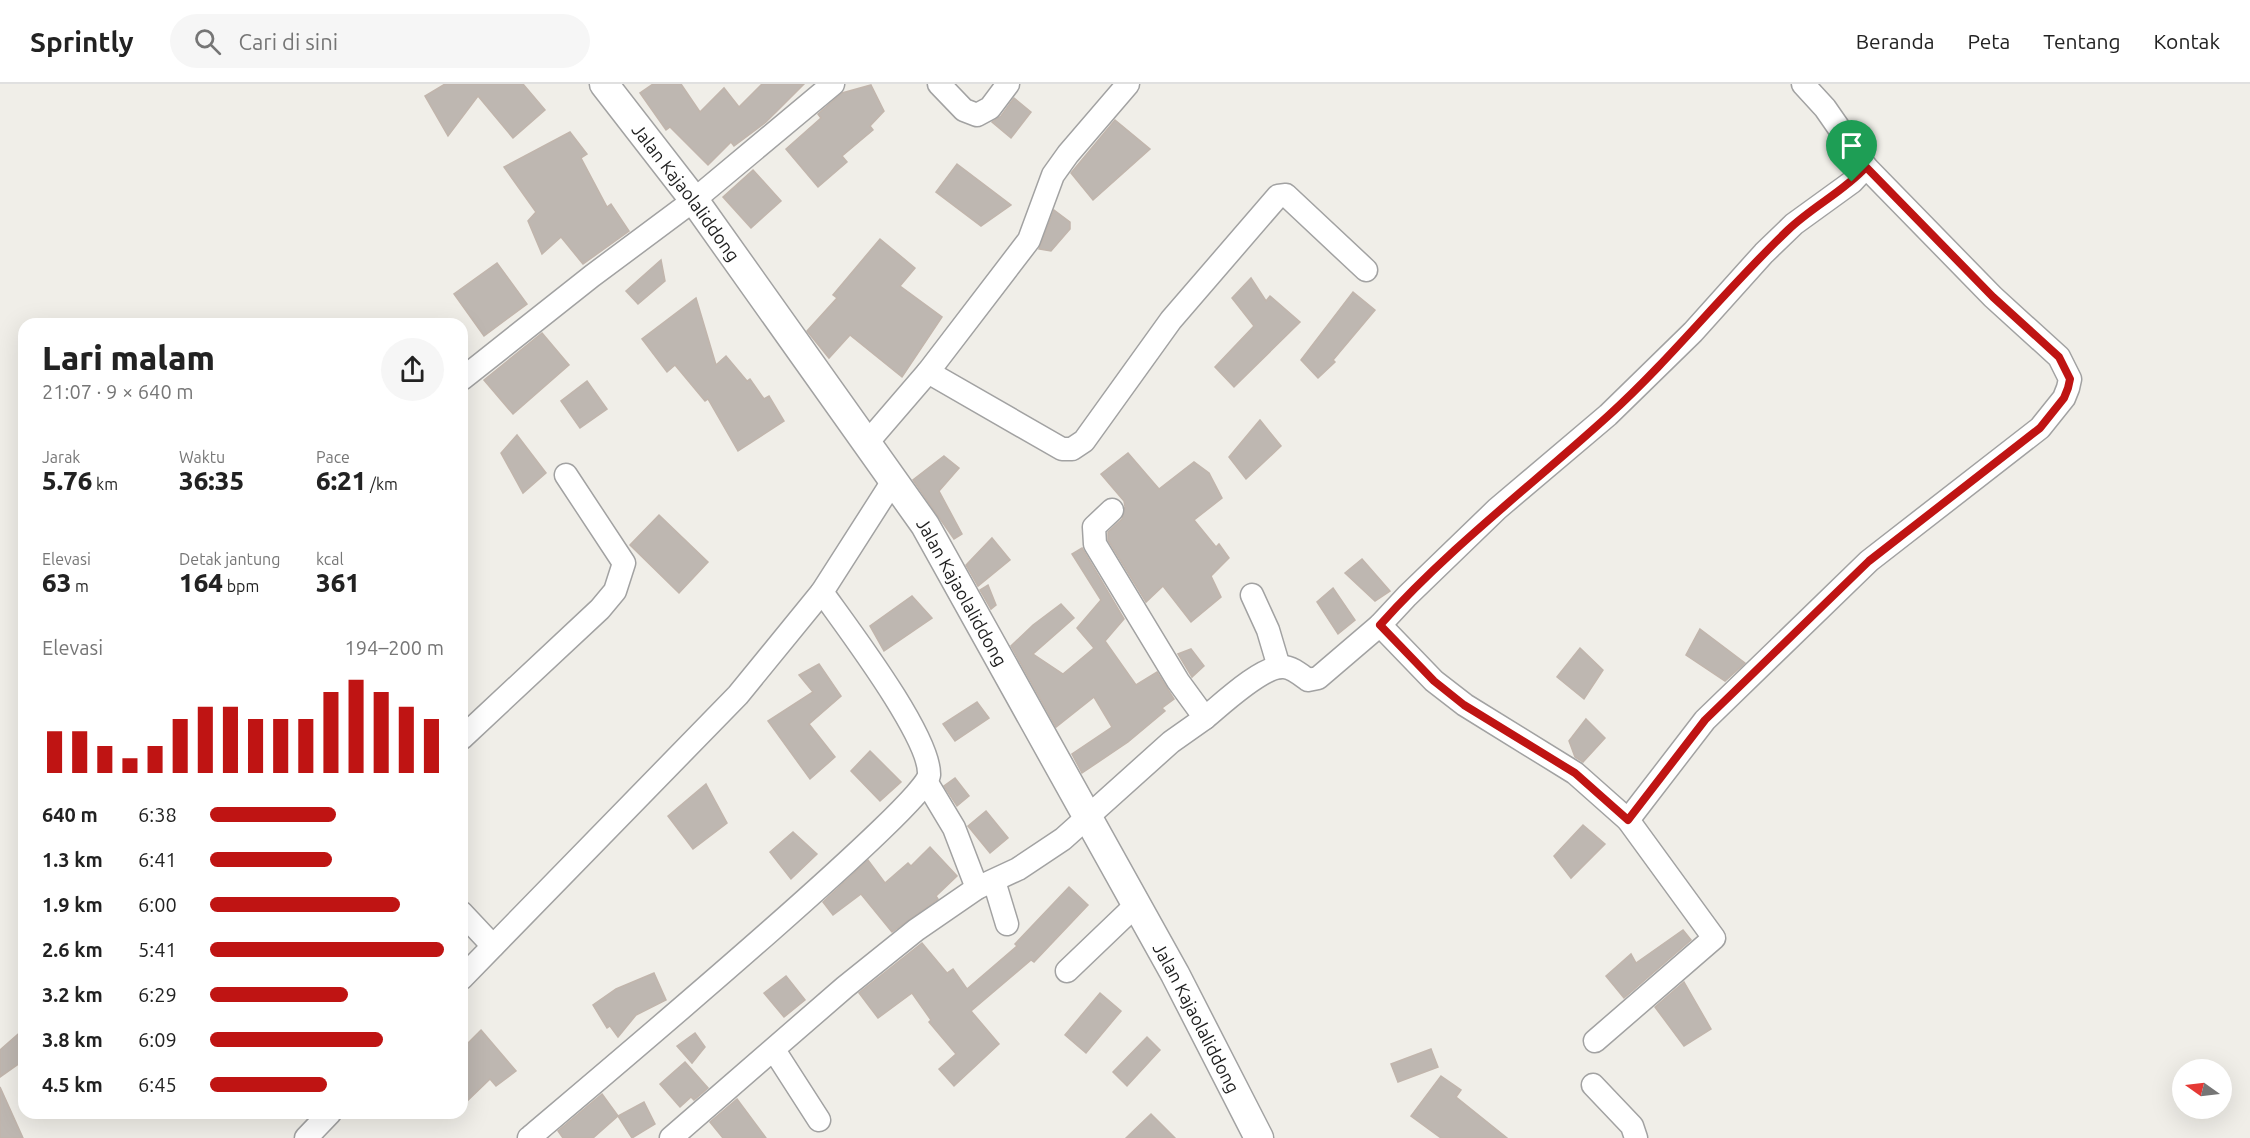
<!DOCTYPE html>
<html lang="id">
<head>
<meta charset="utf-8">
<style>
  :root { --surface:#fff; --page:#f6f6f6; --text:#222; --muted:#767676; --line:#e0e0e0; --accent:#bf1413 }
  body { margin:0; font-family:Ubuntu,sans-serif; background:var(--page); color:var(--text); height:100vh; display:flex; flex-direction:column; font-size:22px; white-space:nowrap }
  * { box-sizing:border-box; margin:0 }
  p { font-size:20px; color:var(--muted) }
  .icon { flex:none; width:33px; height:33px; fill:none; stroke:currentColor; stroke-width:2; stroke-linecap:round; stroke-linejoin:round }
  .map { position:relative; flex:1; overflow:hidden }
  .details { position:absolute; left:18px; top:234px; width:450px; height:801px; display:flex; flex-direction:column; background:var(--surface); border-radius:18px; box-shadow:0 6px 24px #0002 }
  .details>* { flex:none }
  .needle { width:39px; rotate:284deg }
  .buttons { position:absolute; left:2172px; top:975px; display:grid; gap:12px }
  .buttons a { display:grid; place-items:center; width:60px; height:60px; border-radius:50%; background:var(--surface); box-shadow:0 6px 24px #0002; font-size:30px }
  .pin { position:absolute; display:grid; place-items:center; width:51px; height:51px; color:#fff; margin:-62px -26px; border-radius:50% 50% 50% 0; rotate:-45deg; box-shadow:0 0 6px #0007 }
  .pin .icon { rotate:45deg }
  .round { display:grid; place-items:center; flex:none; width:63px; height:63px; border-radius:32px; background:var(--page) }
  .head { display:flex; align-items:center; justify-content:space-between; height:102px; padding:0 24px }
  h1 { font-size:33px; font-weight:800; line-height:45px }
  .stats { display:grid; grid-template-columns:repeat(3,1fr); gap:9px; height:102px; padding:6px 24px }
  .stats div { display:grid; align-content:center }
  .stats b { font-size:26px; font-weight:800 }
  .stats small { font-size:16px; font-weight:400 }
  .stats p { font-size:16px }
  .chart { height:168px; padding:12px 24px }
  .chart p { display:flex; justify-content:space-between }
  .chart svg { width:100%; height:108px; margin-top:6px; stroke:var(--accent); stroke-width:6 }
  ul { padding:0 24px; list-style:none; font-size:20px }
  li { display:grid; grid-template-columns:96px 72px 1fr; align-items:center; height:45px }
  li i { height:15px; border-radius:8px; background:var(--accent) }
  header { display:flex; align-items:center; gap:36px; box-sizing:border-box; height:84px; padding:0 30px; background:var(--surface); border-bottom:2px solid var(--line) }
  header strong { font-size:28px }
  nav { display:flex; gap:33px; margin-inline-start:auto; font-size:21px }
  .search { width:420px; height:54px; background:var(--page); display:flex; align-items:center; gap:15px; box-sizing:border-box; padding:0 21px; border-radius:33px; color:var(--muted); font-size:22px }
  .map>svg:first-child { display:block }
  .building { fill:#beb7b1; stroke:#c1b5ac; stroke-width:1.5 }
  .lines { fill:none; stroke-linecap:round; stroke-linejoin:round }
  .minor-casing { stroke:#a2a2a2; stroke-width:25 }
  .tertiary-casing { stroke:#a2a2a2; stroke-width:31 }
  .minor { stroke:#fff; stroke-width:22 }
  .tertiary { stroke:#fff; stroke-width:28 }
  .route-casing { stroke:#fff; stroke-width:12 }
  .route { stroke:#bf1413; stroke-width:8 }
  .labels { text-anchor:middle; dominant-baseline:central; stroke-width:4.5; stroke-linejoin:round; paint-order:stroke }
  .street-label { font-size:18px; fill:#212121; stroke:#fff }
</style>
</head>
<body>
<header>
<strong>Sprintly</strong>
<div class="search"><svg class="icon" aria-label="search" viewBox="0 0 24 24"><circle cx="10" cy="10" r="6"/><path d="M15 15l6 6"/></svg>Cari di sini</div>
<nav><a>Beranda</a><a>Peta</a><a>Tentang</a><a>Kontak</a></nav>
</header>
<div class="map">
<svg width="2250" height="1054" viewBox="0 0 2250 1054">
  <rect width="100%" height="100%" fill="#f0eee8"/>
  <!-- building -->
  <g class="building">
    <path d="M445 0H523L545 26 513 54 478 12 448 52 425 12Z"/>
    <path d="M653 0H681L700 28 724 4 739 23 762 0H804L766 38 734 62 731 58 708 81 670 43 666 46 640 9Z"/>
    <path d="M871 1 884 27 870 42 873 46 842 72 847 78 818 103 786 65 821 34 818 30 842 9Z"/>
    <path d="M1014 14 1031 28 1011 54 992 38 1001 32Z"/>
    <path d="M1115 36 1150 65 1093 116 1071 89Z"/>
    <path d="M570 48 587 70 581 74 607 123 611 120 629 147 583 180 561 153 542 170 528 137 536 128 504 83Z"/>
    <path d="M957 80 1011 121 981 142 936 108Z"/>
    <path d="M753 86 781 117 751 144 723 113Z"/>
    <path d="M1054 126 1070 138V145L1051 167 1039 165Z"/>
    <path d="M880 155 915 184 900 202 942 233 902 293 850 251 829 274 807 247 837 214 833 211Z"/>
    <path d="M661 176 665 197 638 220 626 207Z"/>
    <path d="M497 179 527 220 484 252 454 210Z"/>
    <path d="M1251 194 1266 217 1270 212 1300 238 1234 303 1215 283 1254 242 1232 214Z"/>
    <path d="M1353 208 1375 226 1333 276 1335 278 1318 294 1301 276Z"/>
    <path d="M696 214 716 281 726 272 747 297 750 295 764 315 769 312 784 337 738 367 708 315 705 317 675 281 667 288 642 255Z"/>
    <path d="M542 249 569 281 513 330 484 296Z"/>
    <path d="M587 297 607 325 580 344 561 317Z"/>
    <path d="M1260 336 1281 362 1246 395 1229 373Z"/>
    <path d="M517 351 546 389 523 409 501 369Z"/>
    <path d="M1128 369 1159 405 1194 378 1209 389 1222 414 1194 436 1216 463 1219 460 1229 474 1211 492 1221 513 1191 538 1163 502 1146 518 1108 456V448L1122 435 1125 423 1124 417 1101 390Z"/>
    <path d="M944 372 959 384 939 407 962 450 954 455 913 396Z"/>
    <path d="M659 431 708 478 679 509 630 461Z"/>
    <path d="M992 454 1010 476 978 502 966 481Z"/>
    <path d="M1082 464 1124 535 1105 557 1136 601 1157 588 1174 615 1162 624 1165 627 1128 658 1082 689 1072 670 1112 643 1094 613 1056 643 1011 562 1033 541 1061 520 1074 534 1033 570 1063 590 1094 564 1077 544 1101 516 1072 470Z"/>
    <path d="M1362 475 1390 507 1375 517 1345 489Z"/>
    <path d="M988 501 996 521 991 525 980 506Z"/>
    <path d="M1333 504 1355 536 1338 550 1317 518Z"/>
    <path d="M912 512 932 534 884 567 870 542Z"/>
    <path d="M1700 545 1745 579 1725 597 1686 571Z"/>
    <path d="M1580 564 1603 586 1584 615 1557 593Z"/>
    <path d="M1191 565 1204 582 1192 593 1178 570Z"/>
    <path d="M819 580 841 612 809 640 835 673 810 695 768 637 813 608 799 591Z"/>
    <path d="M977 618 989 634 955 657 943 640Z"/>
    <path d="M1586 635 1605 654 1583 678 1575 673 1569 657Z"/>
    <path d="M870 667 901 698 880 717 851 687Z"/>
    <path d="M955 694 969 712 957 722 944 702Z"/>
    <path d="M706 700 727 739 693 765 668 732Z"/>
    <path d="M986 727 1008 754 990 769 968 742Z"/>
    <path d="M1583 741 1605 760 1571 794 1554 772Z"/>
    <path d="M793 748 817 770 791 795 770 768Z"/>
    <path d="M930 763 957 792 936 812 938 815 892 848 861 810 833 831 823 818 868 776 885 799 908 779 911 782Z"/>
    <path d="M1069 803 1088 821 1034 878 1031 876 971 927 999 960 954 1002 939 985 956 970 929 938 931 936 912 909 878 934 859 909 922 859 947 889 953 885 967 905 1017 862 1015 860Z"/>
    <path d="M1683 846 1691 856 1624 914 1606 892 1631 870 1636 879Z"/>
    <path d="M654 889 666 916 636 931 618 953 610 942 607 944 593 921 616 905Z"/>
    <path d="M786 892 805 916 784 933 764 909Z"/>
    <path d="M1684 898 1711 945 1684 962 1655 923Z"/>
    <path d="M1100 909 1121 927 1086 969 1065 951Z"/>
    <path d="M24 945V976L0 993V966Z"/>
    <path d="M481 946 516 987 496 1002 490 995 462 1022V965Z"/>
    <path d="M695 949 705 963 692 979 677 962Z"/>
    <path d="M1147 953 1160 966 1127 1002 1113 988Z"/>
    <path d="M1431 965 1438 983 1398 998 1391 980Z"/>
    <path d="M685 978 708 1004 694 1016 691 1013 680 1023 660 1000Z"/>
    <path d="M1441 992 1461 1006 1456 1013 1507 1054H1441L1411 1032Z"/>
    <path d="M0 1003 23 1054H0Z"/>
    <path d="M602 1010 618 1032 593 1054H563L558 1047Z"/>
    <path d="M737 1015 766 1054H723L710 1038Z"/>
    <path d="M644 1018 655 1040 632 1054 618 1032Z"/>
    <path d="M1151 1030 1175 1054H1126Z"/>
  </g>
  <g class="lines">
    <!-- minor casing -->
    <g class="minor-casing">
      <g id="minor">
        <path d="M939 0 964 26 977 31 990 24 1008 0"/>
        <path d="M928 288 1062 365H1072L1084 357 1171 236 1278 112 1286 111 1366 186"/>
        <path d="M462 295 592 192 694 116 833 0"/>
        <path d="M866 360 928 288 1029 156 1053 91 1068 70 1128 0"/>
        <path d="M1252 511 1268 546 1279 583"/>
        <path d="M1380 541 1434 597 1465 621 1575 689 1628 736 1714 854 1595 957"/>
        <path d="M1205 634C1222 620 1262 582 1283 583 1292 583 1301 591 1308 596L1318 594 1380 541 1407 512 1497 425 1608 331 1693 248 1764 169 1794 140 1852 98 1866 83 1825 24 1803 0"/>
        <path d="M462 654 600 525 615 507 624 479 566 391"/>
        <path d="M927 699 954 744 977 804"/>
        <path d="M1628 736 1705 636 1869 477 2040 344 2064 314 2068 304 2070 295 2059 273 1993 213 1866 83"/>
        <path d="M994 797 1007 840"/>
        <path d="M462 829 493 862"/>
        <path d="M1067 887 1136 821"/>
        <path d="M462 894 738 611 822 508 893 397"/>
        <path d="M774 966 819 1036"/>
        <path d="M1593 1001 1632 1042 1636 1054"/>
        <path d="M306 1054 330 1029"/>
        <path d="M529 1054C576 1014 927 720 929 691 931 653 846 542 822 508"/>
        <path d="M671 1054 845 903 916 846 977 804 1018 785 1063 755 1171 658 1205 634 1178 597 1095 460 1094 443 1112 426"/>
      </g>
    </g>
    <!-- tertiary casing -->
    <g class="tertiary-casing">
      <g id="tertiary">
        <path id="s1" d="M604 0 694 116 925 441 1175 890 1259 1054"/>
      </g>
    </g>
    <!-- minor -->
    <use href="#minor" class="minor"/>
    <!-- tertiary -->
    <use href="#tertiary" class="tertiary"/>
  </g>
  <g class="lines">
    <!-- route casing -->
    <g class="route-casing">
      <path id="route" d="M1866 83 1993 213 2059 273 2070 295 2068 304 2064 314 2040 344 1869 477 1705 636 1628 736 1575 689 1464 621 1434 597 1380 541C1450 463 1531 402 1608 332 1672 274 1726 205 1788 146 1813 122 1843 108 1866 83Z"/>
    </g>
    <!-- route -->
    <use href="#route" class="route"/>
  </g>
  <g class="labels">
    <!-- street labels -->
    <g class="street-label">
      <text stroke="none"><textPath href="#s1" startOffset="136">Jalan Kajaolaliddong</textPath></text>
      <text stroke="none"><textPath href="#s1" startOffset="622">Jalan Kajaolaliddong</textPath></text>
      <text stroke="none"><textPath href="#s1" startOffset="1108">Jalan Kajaolaliddong</textPath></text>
    </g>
  </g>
</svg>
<div class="buttons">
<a><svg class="needle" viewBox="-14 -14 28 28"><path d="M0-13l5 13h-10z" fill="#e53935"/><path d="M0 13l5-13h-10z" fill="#767676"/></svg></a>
</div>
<div class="pin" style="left:1852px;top:98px;background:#1e9e55"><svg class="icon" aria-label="arrive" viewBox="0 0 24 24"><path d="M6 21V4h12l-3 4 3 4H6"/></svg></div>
<section class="details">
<div class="head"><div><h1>Lari malam</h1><p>21:07 · 9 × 640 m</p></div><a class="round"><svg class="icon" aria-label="share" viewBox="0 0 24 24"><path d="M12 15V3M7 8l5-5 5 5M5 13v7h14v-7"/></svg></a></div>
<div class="stats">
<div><p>Jarak</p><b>5.76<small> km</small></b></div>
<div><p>Waktu</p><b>36:35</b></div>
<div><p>Pace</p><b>6:21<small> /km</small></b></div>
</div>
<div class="stats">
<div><p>Elevasi</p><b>63<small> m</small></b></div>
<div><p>Detak jantung</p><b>164<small> bpm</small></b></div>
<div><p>kcal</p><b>361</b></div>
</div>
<div class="chart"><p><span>Elevasi</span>194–200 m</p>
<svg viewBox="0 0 160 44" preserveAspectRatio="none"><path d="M5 44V27M15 44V27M25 44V33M35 44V38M45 44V33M55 44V22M65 44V17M75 44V17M85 44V22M95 44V22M105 44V22M115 44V11M125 44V6M135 44V11M145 44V17M155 44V22"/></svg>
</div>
<ul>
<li><b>640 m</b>6:38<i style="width:54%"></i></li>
<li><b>1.3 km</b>6:41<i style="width:52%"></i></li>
<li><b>1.9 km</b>6:00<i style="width:81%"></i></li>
<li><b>2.6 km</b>5:41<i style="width:100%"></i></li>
<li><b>3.2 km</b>6:29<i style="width:59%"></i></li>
<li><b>3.8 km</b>6:09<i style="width:74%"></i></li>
<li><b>4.5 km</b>6:45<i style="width:50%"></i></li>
</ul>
</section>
</div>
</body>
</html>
